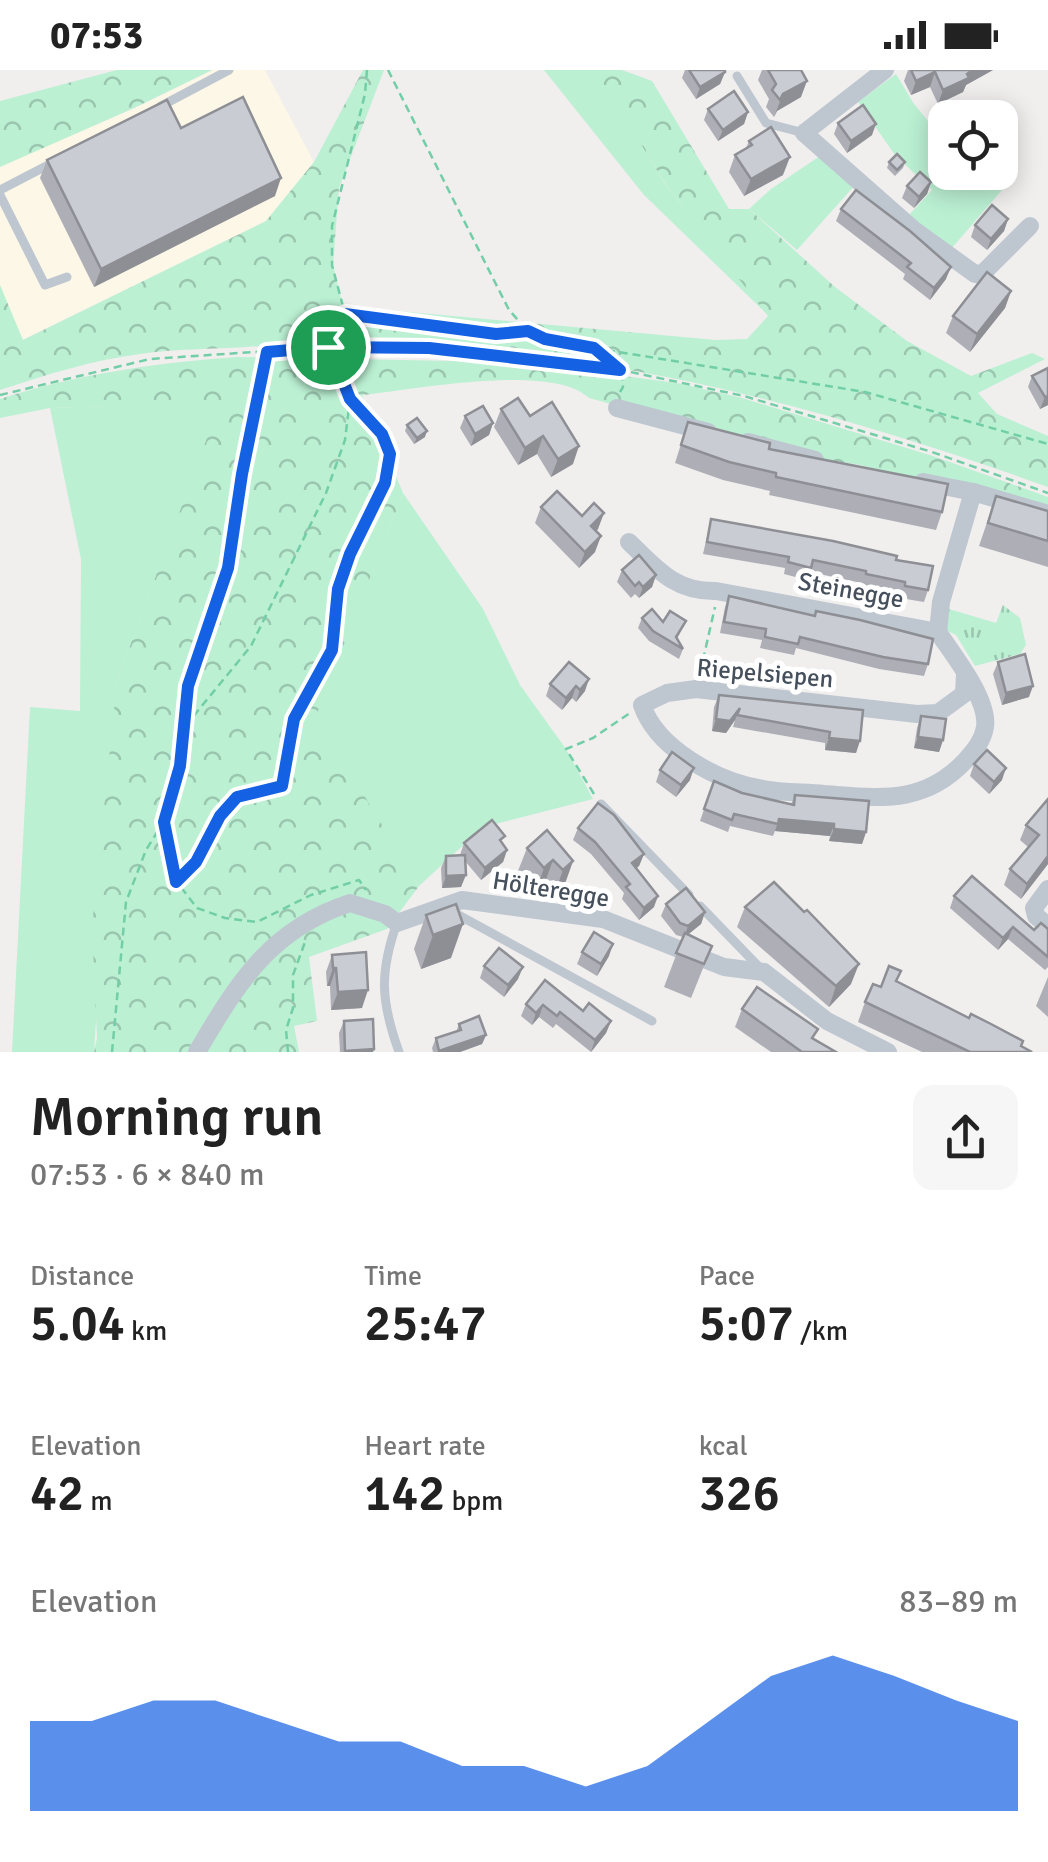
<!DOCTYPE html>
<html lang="en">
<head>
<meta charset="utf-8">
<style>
  :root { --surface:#fff; --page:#f6f6f6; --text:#222; --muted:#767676; --accent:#1561e4 }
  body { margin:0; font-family:Signika,sans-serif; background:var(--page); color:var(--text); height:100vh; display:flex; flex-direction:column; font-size:38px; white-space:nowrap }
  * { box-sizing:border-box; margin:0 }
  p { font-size:32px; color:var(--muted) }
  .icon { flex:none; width:55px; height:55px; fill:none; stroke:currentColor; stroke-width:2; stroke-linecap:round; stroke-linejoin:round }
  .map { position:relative; height:982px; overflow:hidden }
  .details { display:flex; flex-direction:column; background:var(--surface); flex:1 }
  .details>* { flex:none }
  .fabs { position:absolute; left:928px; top:30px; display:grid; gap:20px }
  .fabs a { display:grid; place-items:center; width:90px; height:90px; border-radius:20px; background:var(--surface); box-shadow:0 5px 25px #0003; font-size:50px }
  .pin { position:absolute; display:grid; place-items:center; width:85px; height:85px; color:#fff; margin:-42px; border:5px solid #fff; border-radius:50%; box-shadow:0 2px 10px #0007 }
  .round { display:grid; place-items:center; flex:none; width:105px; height:105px; border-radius:20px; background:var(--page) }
  .head { display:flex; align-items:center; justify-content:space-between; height:170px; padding:0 30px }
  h1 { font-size:55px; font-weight:600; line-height:75px }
  .metrics { display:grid; grid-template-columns:repeat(3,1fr); gap:15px; height:170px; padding:10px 30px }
  .metrics div { display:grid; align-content:center }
  .metrics b { font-size:50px; font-weight:600 }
  .metrics small { font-size:28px; font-weight:400 }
  .metrics p { font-size:28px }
  .chart { height:280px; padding:20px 30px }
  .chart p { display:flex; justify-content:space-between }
  .chart svg { width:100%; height:180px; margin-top:10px; fill:var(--accent); opacity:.7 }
  .status { display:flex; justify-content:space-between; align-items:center; height:70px; padding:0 50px; background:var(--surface); direction:ltr }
  .status svg { height:28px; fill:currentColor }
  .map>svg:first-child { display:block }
  .commercial { fill:#fcf7e6 }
  .grass { fill:#bbf0d3 }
  .forest { fill:url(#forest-crowns) }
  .park { fill:url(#park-tufts) }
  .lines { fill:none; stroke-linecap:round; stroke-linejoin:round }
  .path { stroke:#72cea7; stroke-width:2.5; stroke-dasharray:8 5; stroke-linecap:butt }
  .lane { stroke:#bec7d0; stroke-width:9 }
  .street { stroke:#bec7d0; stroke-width:18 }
  .path-bridge { stroke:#72cea7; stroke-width:2.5; stroke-dasharray:8 5; stroke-linecap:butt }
  .wall { fill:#aeafb6 }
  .shaded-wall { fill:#8d8f94 }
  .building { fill:#caccd4; stroke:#8d8f94; stroke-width:2.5 }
  .route-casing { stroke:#fff; stroke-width:20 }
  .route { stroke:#1561e4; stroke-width:12 }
  .labels { text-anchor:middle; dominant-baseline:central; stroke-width:10; stroke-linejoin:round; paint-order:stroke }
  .street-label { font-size:25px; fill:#46505c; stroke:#fff }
</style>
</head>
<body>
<div class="status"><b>07:53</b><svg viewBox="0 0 49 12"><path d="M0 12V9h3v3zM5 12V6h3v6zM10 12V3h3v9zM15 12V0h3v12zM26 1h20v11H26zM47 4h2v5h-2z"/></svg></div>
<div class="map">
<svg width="1048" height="982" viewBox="0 0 1048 982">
  <defs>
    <pattern id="forest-crowns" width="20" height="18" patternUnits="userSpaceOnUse" patternTransform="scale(2.5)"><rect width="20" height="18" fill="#bbf0d3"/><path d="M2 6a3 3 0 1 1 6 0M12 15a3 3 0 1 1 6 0" fill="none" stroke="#9ac5ae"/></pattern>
    <pattern id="park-tufts" width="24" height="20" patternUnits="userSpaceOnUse" patternTransform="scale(2.5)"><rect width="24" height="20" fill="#bbf0d3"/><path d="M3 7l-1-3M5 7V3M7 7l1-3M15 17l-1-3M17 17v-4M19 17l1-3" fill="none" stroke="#9ac5ae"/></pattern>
  </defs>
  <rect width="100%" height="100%" fill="#f1eeee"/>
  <!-- commercial -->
  <path class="commercial" d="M213 0H265L314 92 266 151 22 270 0 216V96L135 38Z"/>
  <!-- grass -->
  <g class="grass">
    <path d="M544 0H596L667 117 769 246 644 125Z"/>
    <path d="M896 4 914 34 945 72V102L981 103 1002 120 951 179 909 145 932 120 895 85 858 32Z"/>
    <path d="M820 86 856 114 797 180 749 139 771 119Z"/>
    <path d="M221 332 117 611 94 982H12L30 637 80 641 81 489 50 338Z"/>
    <path d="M403 423 483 539 520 615 566 679 593 729 483 757 419 816 315 646Z"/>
  </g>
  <!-- forest -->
  <g class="forest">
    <path d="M117 0H212L134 38 0 97V31Z"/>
    <path d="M363 0H384L339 118 333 195 343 236 716 270 747 269 768 246 668 118 595 0H622L652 11 729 139H749L835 217 907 271 971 306 1032 283 1045 289 978 323 997 344 1048 366V417C786 323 527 258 246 277 211 279 175 279 140 284 93 290 45 305 0 320V215L23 270 266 151 314 92Z"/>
    <path d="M236 287 517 292 677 313 742 328 933 386 1048 427V442L860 395 799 385 589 328C552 292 413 320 362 325L403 423 316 646 419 816 387 859 309 887 317 951 294 956 299 982H94L97 968 92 856 117 611 220 333 50 338 0 348V329C77 304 156 293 236 287Z"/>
  </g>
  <!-- park -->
  <path class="park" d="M1003 535 1020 548 1026 575 1020 584 975 596 956 565 946 560 949 539 996 553Z"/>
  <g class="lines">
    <!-- path -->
    <g class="path">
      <path d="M367 0 365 24 332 156V195L345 244 496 264 526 261"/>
      <path d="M388 0 509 240 528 261 545 269 594 278 621 300 623 317 620 322"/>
      <path d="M594 278 865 322 1048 374"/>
      <path d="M0 325 150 289 328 277 429 279 621 300 744 326 932 382 1048 423"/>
      <path d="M700 603 715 537"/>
      <path d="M187 650 188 616 228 498 267 283"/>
      <path d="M594 724 566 679 593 668 630 643"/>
      <path d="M165 755 177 812 197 838 225 848 257 852 311 825 359 810 366 820"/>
      <path d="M177 812 196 792 220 746 237 727 282 716 294 649 332 580 338 519 351 485 385 413 389 384 382 364 351 330"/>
      <path d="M112 982 126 832 146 780 164 751 181 696 187 654 251 576 326 423 345 370 350 329 343 311"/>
      <path d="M288 982 286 960 293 938V905L305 872"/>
    </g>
    <!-- lane -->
    <g class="lane">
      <path d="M737 6 766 53 804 63"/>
      <path d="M161 36 229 0"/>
      <path d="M0 120 54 92"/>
      <path d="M0 125 45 215 67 207"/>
      <path d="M601 734 689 825"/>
      <path d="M700 836 762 900"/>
      <path d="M453 842 652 951"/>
      <path d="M397 853C379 903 381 932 399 982"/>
    </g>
    <!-- street -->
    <g class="street">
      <path d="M885 0 804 63 914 160 975 204 983 203 1030 156"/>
      <path d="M617 338 708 362"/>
      <path d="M748 372 815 390"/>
      <path d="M923 412 973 422 1048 444"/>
      <path d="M629 472C657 499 675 522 716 521L938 562 941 532 973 422"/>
      <path d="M938 562C953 585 989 629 985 657 983 670 975 680 966 690 924 735 881 728 824 724 804 722 783 723 763 719 718 712 657 679 642 635L667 623 696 619 917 644 938 643 964 624 965 604"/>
      <path d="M1048 819 1034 838 1036 846 1048 856"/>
      <path d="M197 982C237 914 270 859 350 833L385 844 397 853 462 830 603 849 724 897 764 902 827 951 888 982"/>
    </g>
    <!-- path-bridge -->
    <path class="path-bridge" d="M343 311 345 244"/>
  </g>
  <!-- wall -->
  <g class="wall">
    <path d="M685 0H726L720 14 696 29 682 8Z"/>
    <path d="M762 0H801V27L777 41 774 47 766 37 769 29 758 10Z"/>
    <path d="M908 0H993L966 15 963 22 938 34 930 17 911 25 904 11Z"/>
    <path d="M708 39 748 42 744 54 718 71 704 50Z"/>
    <path d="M838 53 872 65 847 83 834 64Z"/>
    <path d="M181 58 275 126 94 217 40 108 47 90Z"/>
    <path d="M749 71 783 105 744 126 729 102 735 85 746 78Z"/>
    <path d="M889 92H905L903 98 895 106 887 98Z"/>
    <path d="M931 112 927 124 914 138 902 128 907 116Z"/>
    <path d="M841 139 946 209 930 230 903 209 905 204 836 151Z"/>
    <path d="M1008 149 1004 161 987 180 971 167 975 155Z"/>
    <path d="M1011 221 1005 238 970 282 946 263 953 246Z"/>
    <path d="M1048 298V335L1040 339 1028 317 1032 306Z"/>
    <path d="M501 339 530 346 573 394 551 407 537 384 518 395 494 357Z"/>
    <path d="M465 346 493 353 489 365 471 376 460 358Z"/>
    <path d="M688 352 942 442 936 460 769 425 770 421 723 410 675 393Z"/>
    <path d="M407 355 425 367 414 374 405 361Z"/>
    <path d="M996 426 1048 441V497L979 476Z"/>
    <path d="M541 437 582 446 598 459 596 461 595 482 579 498 535 453Z"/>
    <path d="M711 449 896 490 928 520 924 532 900 528 901 524 861 516 862 513 810 502 807 510 784 504 785 498 703 484Z"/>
    <path d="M622 500 656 505 652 517 639 528 635 524 631 528 617 512Z"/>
    <path d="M729 526 928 594 924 606 879 599 796 578 794 585 760 578 762 570 720 563 725 537Z"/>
    <path d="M642 548 663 552 686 551 677 569 683 579 679 589 649 571 638 558Z"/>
    <path d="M569 592 585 621 576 632 572 628 562 640 546 626 550 614Z"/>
    <path d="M998 592 1029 627 1002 635 993 604Z"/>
    <path d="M719 625 863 640 856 683 825 680V673L733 657 735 650 726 663 712 661 714 637Z"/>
    <path d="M921 646 943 670 939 682 914 678 917 658Z"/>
    <path d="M974 694 1002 710 989 724 970 706Z"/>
    <path d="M660 700 690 710 676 727 656 712Z"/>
    <path d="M714 711 742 723 791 734 795 725 866 762 862 774 829 771 830 766 775 761 773 766 730 756 728 762 700 751Z"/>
    <path d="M1048 729V794L1021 829 1004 815 1010 799 1028 777 1020 770 1026 755Z"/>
    <path d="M578 758 644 784 639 796 636 798 654 837 639 850 622 829 624 823 591 784 573 770Z"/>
    <path d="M464 773H502L507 780 503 792 481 810 465 791 461 817 442 818 441 798 446 786 460 785Z"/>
    <path d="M527 778 573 791 563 819 553 828 543 818 534 826 516 806Z"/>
    <path d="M954 826 1034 860 1048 859V897L1045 900 1008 869 998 880 950 838Z"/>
    <path d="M666 834 705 842 701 854 688 864 712 876 691 928 664 917 683 867 676 865 661 846Z"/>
    <path d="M745 837 804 842 851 914 829 937 737 857Z"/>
    <path d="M426 845 451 888 421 899 414 879Z"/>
    <path d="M582 882 609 886 597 906 577 894Z"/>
    <path d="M332 885 362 938 331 940 330 916H327L326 902Z"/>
    <path d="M484 896 518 909 504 927 480 908Z"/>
    <path d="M1048 907V947L1036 936Z"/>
    <path d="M545 910 583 941 611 951 606 963 591 982 556 954 553 958 539 947 532 955 521 946 526 934Z"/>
    <path d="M897 911 1021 977 1032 982H922L858 952 865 932Z"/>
    <path d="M742 939 815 969 836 982H771L735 957Z"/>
    <path d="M344 951 374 979 373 982H340L339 963Z"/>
    <path d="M459 954 486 965 482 974 460 982H433L432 978 436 968 456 962Z"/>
  </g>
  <!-- shaded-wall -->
  <g class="shaded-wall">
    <path d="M973 0H993L966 15 963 22 938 34 943 20Z"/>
    <path d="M725 2 720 14 696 29 700 17Z"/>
    <path d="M935 2 930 17 911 25 916 11Z"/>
    <path d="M807 11 801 27 777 41 774 47 783 24Z"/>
    <path d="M748 42 744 54 718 71 723 60Z"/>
    <path d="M876 54 872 65 847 83 851 71Z"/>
    <path d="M790 87 783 105 744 126 751 109Z"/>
    <path d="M281 108 275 126 94 217 101 199Z"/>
    <path d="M931 112 927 124 914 138 919 127Z"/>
    <path d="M1008 149 1004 161 987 180 991 169Z"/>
    <path d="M951 197 946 209 930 230 934 218Z"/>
    <path d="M1011 221 1005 238 970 282 977 264Z"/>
    <path d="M1048 326V335L1040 339 1045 327Z"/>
    <path d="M493 353 489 365 471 376 475 364Z"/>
    <path d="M427 361 425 367 414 374 417 368Z"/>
    <path d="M543 366 537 384 518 395 525 378Z"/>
    <path d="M579 376 573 394 551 407 558 389Z"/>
    <path d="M604 443 598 459 586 472 591 456Z"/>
    <path d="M601 466 595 482 579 498 585 482Z"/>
    <path d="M656 505 652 517 639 528 643 517Z"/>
    <path d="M589 609 585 621 576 632 580 620Z"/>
    <path d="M576 616 572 628 562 640 566 628Z"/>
    <path d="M1033 616 1029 627 1002 635 1006 623Z"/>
    <path d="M740 638 735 650 726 663 712 661 716 649Z"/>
    <path d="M918 667 943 670 939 682 914 678Z"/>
    <path d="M829 668 860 671 856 683 825 680Z"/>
    <path d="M694 698 690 710 676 727 681 715Z"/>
    <path d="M1006 698 1002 710 989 724 994 712Z"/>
    <path d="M779 749 834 754 830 766 775 761Z"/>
    <path d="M834 759 866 762 862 774 829 771Z"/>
    <path d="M507 780 503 792 481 810 485 798Z"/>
    <path d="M644 784 639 796 628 805 632 793Z"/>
    <path d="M1048 786V794L1021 829 1027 814Z"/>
    <path d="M553 790 543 818 534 826 544 798Z"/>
    <path d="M573 791 563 819 553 828 563 800Z"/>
    <path d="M466 805 461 817 442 818 446 806Z"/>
    <path d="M658 826 654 837 639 850 644 838Z"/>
    <path d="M705 842 701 854 684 868 688 856Z"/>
    <path d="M463 854 451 888 421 899 433 865Z"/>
    <path d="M1013 857 1008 869 998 880 1003 868Z"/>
    <path d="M613 874 609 886 597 906 601 894Z"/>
    <path d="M859 894 851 914 829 937 836 916Z"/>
    <path d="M523 897 518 909 504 927 508 915Z"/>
    <path d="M333 898H336L330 916H327Z"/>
    <path d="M368 920 362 938 331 940 338 922Z"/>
    <path d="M543 935 539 947 532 955 536 943Z"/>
    <path d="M611 951 606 963 591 982 595 970Z"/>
    <path d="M486 965 482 974 460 982H439Z"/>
    <path d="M374 979 373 982H345V981Z"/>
  </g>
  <!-- building -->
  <g class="building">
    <path d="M689 0H725V2L700 17Z"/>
    <path d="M768 0H801L807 11 783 24 780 30 772 20 776 14Z"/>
    <path d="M911 0H973L967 4 969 8 943 20 935 2 916 11Z"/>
    <path d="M734 21 748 42 723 60 708 39Z"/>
    <path d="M243 27 281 108 101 199 47 90 167 30 181 58Z"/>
    <path d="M863 35 876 54 851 71 838 53Z"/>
    <path d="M771 57 790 87 751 109 735 85 752 75 749 71Z"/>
    <path d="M897 84 905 92 897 100 889 92Z"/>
    <path d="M920 102 931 112 919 127 907 116Z"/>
    <path d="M856 120 910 161 951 197 934 218 907 197 911 193 841 139Z"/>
    <path d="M992 135 1008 149 991 169 975 155Z"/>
    <path d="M987 202 1011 221 977 264 953 246Z"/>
    <path d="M1048 298V326L1045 327 1032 306Z"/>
    <path d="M518 328 530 346 552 332 579 376 558 389 543 366 525 378 501 339Z"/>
    <path d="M483 336 493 353 475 364 465 346Z"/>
    <path d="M417 348 427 361 417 368 407 355Z"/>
    <path d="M688 352 770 373 769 379 948 414 942 442 776 407V403L729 392 681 375Z"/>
    <path d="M557 421 582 446 594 433 604 443 591 456 601 466 585 482 541 437Z"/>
    <path d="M996 426 1048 441V471L988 453Z"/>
    <path d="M711 449 833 471 897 486 896 490 933 496 928 520 905 516V512L866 504V501L813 490 811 498 788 492 789 487 707 472Z"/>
    <path d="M639 485 656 505 643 517 639 512 635 516 622 500Z"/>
    <path d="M729 526 815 546 816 541 860 550 933 569 928 594 883 587 800 567 798 574 765 567 766 559 724 552Z"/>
    <path d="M652 539 663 552 670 541 686 551 676 567 683 579 653 561 642 548Z"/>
    <path d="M1025 584 1033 616 1006 623 998 592Z"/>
    <path d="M569 592 589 609 580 620 576 616 566 628 550 614Z"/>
    <path d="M719 625 863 640 860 671 829 668 830 662 737 645 740 638 730 651 716 649Z"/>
    <path d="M921 646 946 649 943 670 918 667Z"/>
    <path d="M987 680 1006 698 994 712 974 694Z"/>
    <path d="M672 682 694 698 681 715 660 700Z"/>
    <path d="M714 711 742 723 794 735 795 725 869 731 866 762 834 759V754L779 749 778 754 734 744 732 750 704 739Z"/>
    <path d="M1048 729V786L1027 814 1010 799 1039 765 1026 755Z"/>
    <path d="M598 733 614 745 644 784 632 793 658 826 644 838 626 817 630 814 595 772 578 758Z"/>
    <path d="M492 750 505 766 500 770 507 780 485 798 464 773Z"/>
    <path d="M547 760 573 791 563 800 553 790 544 798 527 778Z"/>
    <path d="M465 785 466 805 446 806V786Z"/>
    <path d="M972 806 1034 860 1041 853 1048 859V887L1013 857 1003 868 954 826Z"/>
    <path d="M774 812 804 842 807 840 859 894 836 916 745 837Z"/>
    <path d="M686 818 705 842 688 856 680 853 666 834Z"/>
    <path d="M456 834 463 854 433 865 426 845Z"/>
    <path d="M594 862 613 874 601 894 582 882Z"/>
    <path d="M685 863 712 876 704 894 676 883Z"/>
    <path d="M499 878 523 897 508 915 484 896Z"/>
    <path d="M366 882 368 920 338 922 336 898H333L332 885Z"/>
    <path d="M889 896 901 901 896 911 969 948 971 944 991 954 1023 971 1021 976 1032 982H970L865 932 873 914 881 917Z"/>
    <path d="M545 910 583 941 589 933 611 951 595 970 560 942 557 946 543 935 536 943 526 934Z"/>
    <path d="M757 917 818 959 812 968 836 982H802L742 939Z"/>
    <path d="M479 946 486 965 439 981 436 968 461 960 459 954Z"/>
    <path d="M373 949 374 979 345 981 344 951Z"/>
  </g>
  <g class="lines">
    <!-- route casing -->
    <g class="route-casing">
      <path id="route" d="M328 277 267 282 242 404 228 498 188 616 180 696 164 752 176 812 196 792 220 746 237 727 282 716 294 649 332 580 338 519 350 484 385 413 390 384 382 364 350 329 343 311 345 244 496 264 528 261 545 269 594 278 620 300 429 278 328 277"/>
    </g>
    <!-- route -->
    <use href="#route" class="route"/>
  </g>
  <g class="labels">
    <!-- street labels -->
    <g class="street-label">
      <text transform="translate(851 520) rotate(10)">Steinegge</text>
      <text transform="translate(765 603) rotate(5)">Riepelsiepen</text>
      <text transform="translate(551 819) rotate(9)">Hölteregge</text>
    </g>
  </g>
</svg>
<div class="fabs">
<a><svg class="icon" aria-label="locate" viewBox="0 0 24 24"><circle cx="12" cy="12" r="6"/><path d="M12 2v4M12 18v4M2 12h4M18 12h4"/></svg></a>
</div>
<div class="pin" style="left:328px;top:277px;background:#1e9e55"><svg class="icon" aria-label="arrive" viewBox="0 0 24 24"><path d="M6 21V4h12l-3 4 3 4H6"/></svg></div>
</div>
<section class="details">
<div class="head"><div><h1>Morning run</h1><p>07:53 · 6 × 840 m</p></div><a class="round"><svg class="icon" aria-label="share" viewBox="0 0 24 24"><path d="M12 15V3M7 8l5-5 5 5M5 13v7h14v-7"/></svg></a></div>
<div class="metrics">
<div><p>Distance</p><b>5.04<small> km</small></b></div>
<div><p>Time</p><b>25:47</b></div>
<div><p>Pace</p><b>5:07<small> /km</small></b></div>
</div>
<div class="metrics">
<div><p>Elevation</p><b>42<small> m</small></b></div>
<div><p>Heart rate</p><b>142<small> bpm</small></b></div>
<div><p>kcal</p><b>326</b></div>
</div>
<div class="chart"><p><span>Elevation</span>83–89 m</p>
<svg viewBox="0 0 160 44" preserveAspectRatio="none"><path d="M0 44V22L10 22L20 17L30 17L40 22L50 27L60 27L70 33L80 33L90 38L100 33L110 22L120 11L130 6L140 11L150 17L160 22V44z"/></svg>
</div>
</section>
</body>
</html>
